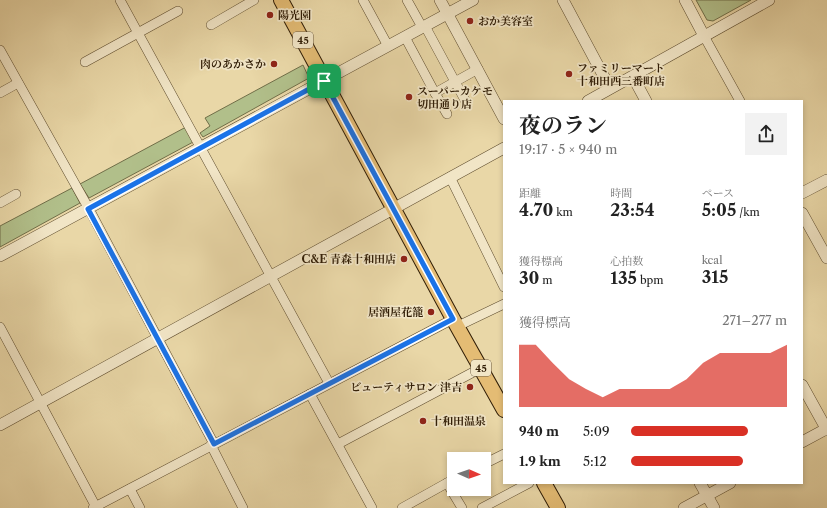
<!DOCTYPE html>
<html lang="ja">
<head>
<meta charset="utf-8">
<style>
  :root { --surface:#fff; --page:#f2f2f2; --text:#222; --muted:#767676; --accent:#d93025 }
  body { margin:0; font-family:"Libre Caslon Text","Noto Serif JP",serif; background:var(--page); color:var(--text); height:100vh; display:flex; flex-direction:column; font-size:15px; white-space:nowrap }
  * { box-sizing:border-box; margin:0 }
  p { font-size:13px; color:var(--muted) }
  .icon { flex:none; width:22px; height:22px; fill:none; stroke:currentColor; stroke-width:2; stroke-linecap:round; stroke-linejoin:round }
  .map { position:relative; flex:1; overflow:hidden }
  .panel { position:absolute; left:503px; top:100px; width:300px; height:384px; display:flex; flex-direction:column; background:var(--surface); border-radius:0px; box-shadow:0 2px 6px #0003 }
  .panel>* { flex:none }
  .needle { width:26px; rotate:92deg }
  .tools { position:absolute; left:447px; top:452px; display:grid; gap:8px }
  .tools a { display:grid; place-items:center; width:44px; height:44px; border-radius:0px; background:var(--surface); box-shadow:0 2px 6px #0003; font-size:20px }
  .pin { position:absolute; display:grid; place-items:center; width:34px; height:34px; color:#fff; margin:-17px; border-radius:8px; box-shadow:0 2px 6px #0006 }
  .round { display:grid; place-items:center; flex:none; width:42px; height:42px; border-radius:0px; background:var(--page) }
  .head { display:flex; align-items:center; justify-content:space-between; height:68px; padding:0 16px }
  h1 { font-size:22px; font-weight:700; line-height:30px }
  .stats { display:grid; grid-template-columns:repeat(3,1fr); gap:6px; height:68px; padding:4px 16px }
  .stats div { display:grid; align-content:center }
  .stats b { font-size:17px; font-weight:700 }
  .stats small { font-size:11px; font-weight:400 }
  .stats p { font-size:11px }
  .chart { height:112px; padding:8px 16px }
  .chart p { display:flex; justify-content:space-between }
  .chart svg { width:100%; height:72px; margin-top:4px; fill:var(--accent); opacity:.7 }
  ul { padding:0 16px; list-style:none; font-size:13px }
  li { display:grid; grid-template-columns:64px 48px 1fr; align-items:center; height:30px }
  li i { height:10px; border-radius:5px; background:var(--accent) }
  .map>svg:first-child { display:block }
  .green { fill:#b1bf8a; stroke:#706e48 }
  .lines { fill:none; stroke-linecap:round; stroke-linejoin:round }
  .minor-casing { stroke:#5e4c2e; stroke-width:10 }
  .tertiary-casing { stroke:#5e4c2e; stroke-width:12 }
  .primary-casing { stroke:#301d06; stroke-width:16 }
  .minor { stroke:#f1e5c6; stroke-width:9 }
  .tertiary { stroke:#f1e5c6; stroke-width:11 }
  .primary { stroke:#e4bc74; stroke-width:14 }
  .route-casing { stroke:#fff; stroke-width:8 }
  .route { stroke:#1a73e8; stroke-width:5 }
  .poi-dot { fill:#8f2418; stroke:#f1e5c6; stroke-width:1.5 }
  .labels { text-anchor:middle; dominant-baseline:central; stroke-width:3.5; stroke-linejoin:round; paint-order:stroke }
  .shield { fill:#f1e5c6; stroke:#6a5940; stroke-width:1 }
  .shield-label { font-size:10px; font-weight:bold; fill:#301d06 }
  .poi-label { font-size:11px; font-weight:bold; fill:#301d06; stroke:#f1e5c6; text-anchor:start }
</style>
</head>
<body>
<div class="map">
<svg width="827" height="508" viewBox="0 0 827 508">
  <rect width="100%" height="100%" fill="#e9d7a7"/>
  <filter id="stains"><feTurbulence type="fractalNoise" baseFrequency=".005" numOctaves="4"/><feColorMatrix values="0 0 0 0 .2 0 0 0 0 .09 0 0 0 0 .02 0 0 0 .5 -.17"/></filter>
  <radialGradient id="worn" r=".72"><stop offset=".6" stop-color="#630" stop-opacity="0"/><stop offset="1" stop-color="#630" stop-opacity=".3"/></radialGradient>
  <!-- green -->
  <g class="green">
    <path d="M696 0H751L713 21 707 20Z"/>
    <path d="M303 65 309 78 203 137 200 133 210 126 205 118Z"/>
    <path d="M186 127 195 141 89 198 80 184Z"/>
    <path d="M72 188 80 203 0 247V226Z"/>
  </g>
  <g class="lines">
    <!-- minor casing -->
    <g class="minor-casing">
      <g id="minor">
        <path d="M120 0 329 383"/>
        <path d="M363 0 388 46"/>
        <path d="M407 0 422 27"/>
        <path d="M211 25 254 0"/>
        <path d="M425 26 466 102"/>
        <path d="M704 36 740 101"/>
        <path d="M405 37 435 93 478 69"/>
        <path d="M0 50 89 209 214 444"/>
        <path d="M85 62 178 11"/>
        <path d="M0 93 18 83"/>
        <path d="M435 93 447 114"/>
        <path d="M450 177 504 287"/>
        <path d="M0 203 16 194"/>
        <path d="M458 326 504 304"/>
        <path d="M0 327 96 507"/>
        <path d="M310 394 372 508"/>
        <path d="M338 444 481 368"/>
        <path d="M211 445 243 508"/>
        <path d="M484 464 504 454"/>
        <path d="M447 483 462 508"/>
        <path d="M130 489 140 508"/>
        <path d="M93 508 453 319"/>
        <path d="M402 508 454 479"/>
        <path d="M482 508 529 483"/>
      </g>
    </g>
    <!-- tertiary casing -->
    <g class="tertiary-casing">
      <g id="tertiary">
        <path d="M440 0 504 119"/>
        <path d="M563 0 610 88"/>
        <path d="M685 0 704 36"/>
        <path d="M633 77 646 101"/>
        <path d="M588 101 769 0"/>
        <path d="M802 193 827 180"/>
        <path d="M802 213 827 258"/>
        <path d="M0 256 473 0"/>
        <path d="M802 385 827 430"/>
        <path d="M0 425 504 148"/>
        <path d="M802 442 826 429"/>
        <path d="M700 483 714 508"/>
        <path d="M684 508 730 483"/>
      </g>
    </g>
    <!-- primary casing -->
    <g class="primary-casing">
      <g id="primary">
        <path d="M281 0 453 319 504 410"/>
        <path d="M544 483 558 508"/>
      </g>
    </g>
    <!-- minor -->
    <use href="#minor" class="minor"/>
    <!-- tertiary -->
    <use href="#tertiary" class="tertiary"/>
    <!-- primary -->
    <use href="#primary" class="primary"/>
  </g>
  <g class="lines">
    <!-- route casing -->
    <g class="route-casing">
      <path id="route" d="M324 81 453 319 214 444 88 209Z"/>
    </g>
    <!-- route -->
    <use href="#route" class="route"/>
  </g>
  <!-- markers -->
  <g class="poi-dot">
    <circle cx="270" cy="15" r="4"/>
    <circle cx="470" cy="21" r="4"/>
    <circle cx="274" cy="64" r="4"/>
    <circle cx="569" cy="74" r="4"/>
    <circle cx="409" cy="97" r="4"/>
    <circle cx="404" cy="259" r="4"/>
    <circle cx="431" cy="312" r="4"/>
    <circle cx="470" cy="387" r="4"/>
    <circle cx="423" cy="421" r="4"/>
  </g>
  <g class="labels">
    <!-- shield labels -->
    <g class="shield">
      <rect x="293" y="32" width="20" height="16" rx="3"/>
      <rect x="471" y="360" width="20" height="16" rx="3"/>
    </g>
    <g class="shield-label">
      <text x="303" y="40">45</text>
      <text x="481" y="368">45</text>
    </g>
    <!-- poi labels -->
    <g class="poi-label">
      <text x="278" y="15">陽光園</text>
      <text x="478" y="21">おか美容室</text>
      <text x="266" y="64" text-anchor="end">肉のあかさか</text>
      <text x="577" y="68">ファミリーマート<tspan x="577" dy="13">十和田西三番町店</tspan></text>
      <text x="417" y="91">スーパーカケモ<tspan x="417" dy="13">切田通り店</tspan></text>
      <text x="396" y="259" text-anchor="end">C&amp;E 青森十和田店</text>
      <text x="423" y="312" text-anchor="end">居酒屋花籠</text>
      <text x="462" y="387" text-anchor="end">ビューティサロン 津吉</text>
      <text x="431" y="421">十和田温泉</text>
    </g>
  </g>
  <rect width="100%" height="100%" filter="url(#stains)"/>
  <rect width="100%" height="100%" fill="url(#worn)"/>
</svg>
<div class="tools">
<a><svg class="needle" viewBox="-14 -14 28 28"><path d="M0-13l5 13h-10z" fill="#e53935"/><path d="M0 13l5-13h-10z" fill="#767676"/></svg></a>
</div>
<div class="pin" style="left:324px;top:81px;background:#1e9e55"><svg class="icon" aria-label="arrive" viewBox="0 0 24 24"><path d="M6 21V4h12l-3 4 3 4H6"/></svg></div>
<section class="panel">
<div class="head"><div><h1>夜のラン</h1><p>19:17 · 5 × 940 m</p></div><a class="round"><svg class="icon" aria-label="share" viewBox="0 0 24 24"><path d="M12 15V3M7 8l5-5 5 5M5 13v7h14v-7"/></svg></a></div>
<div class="stats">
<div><p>距離</p><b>4.70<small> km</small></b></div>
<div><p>時間</p><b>23:54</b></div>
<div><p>ペース</p><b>5:05<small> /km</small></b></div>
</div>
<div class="stats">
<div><p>獲得標高</p><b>30<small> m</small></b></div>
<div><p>心拍数</p><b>135<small> bpm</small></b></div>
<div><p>kcal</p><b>315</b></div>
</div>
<div class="chart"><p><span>獲得標高</span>271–277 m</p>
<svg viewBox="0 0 160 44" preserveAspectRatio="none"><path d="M0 44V6L10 6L20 17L30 27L40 33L50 38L60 33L70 33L80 33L90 33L100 27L110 17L120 11L130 11L140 11L150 11L160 6V44z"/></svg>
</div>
<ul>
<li><b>940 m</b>5:09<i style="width:75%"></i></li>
<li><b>1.9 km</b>5:12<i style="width:72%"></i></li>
</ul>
</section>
</div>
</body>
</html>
